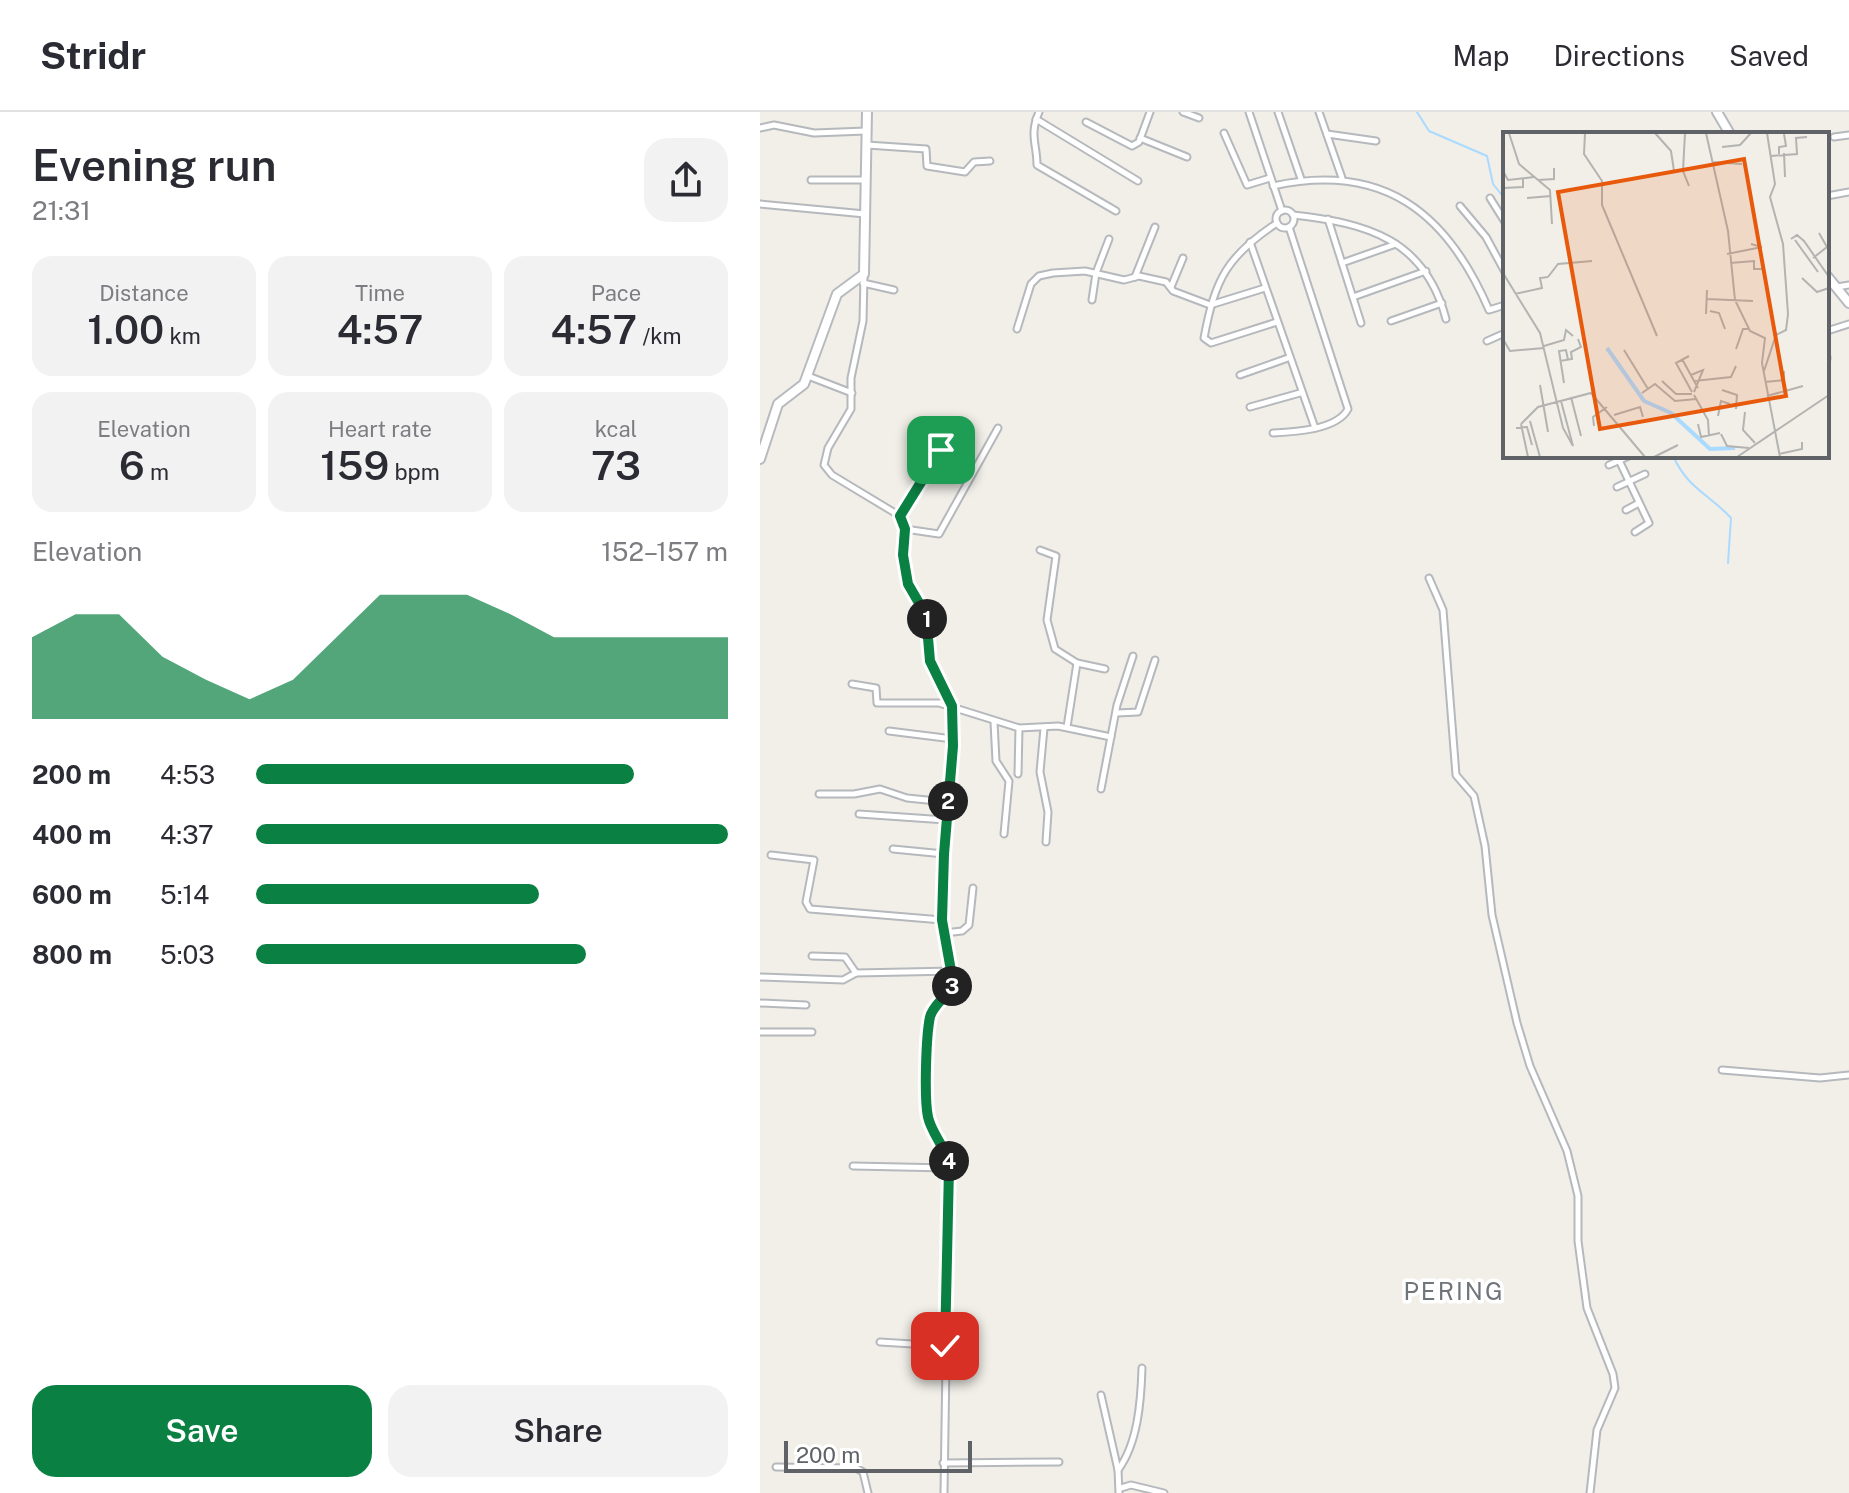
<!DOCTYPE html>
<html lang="en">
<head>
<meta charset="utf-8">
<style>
  :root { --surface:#fff; --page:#f2f2f3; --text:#2b2b33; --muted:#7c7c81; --line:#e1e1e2; --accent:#0b8043 }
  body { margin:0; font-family:"Public Sans",sans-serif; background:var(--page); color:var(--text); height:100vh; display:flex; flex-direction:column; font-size:30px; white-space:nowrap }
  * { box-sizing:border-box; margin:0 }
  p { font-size:26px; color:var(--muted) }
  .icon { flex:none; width:44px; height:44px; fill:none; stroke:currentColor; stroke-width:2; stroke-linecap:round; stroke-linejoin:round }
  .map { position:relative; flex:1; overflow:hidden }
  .panel { display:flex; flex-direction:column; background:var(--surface); width:760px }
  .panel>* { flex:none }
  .scale { position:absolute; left:24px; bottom:20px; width:188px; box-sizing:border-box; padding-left:8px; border:4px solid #5f6368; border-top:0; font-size:22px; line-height:28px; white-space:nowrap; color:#5f6368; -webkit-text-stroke:6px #fff; paint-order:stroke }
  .pin { position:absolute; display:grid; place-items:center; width:68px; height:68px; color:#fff; margin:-34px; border-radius:16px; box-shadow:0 4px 12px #0006 }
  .km { position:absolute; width:40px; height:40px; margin:-20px; border-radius:50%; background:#222; color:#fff; font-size:22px; line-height:40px; text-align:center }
  .round { display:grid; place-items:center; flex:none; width:84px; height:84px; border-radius:24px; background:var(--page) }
  .head { display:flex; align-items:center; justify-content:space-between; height:136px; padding:0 32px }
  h1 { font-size:44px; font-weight:600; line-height:60px }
  .figures { display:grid; grid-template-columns:repeat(3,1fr); gap:12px; height:136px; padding:8px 32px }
  .figures div { display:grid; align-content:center; border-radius:20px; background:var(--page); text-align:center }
  .figures b { font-size:40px; font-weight:600 }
  .figures small { font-size:22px; font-weight:400 }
  .figures p { font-size:22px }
  .chart { height:224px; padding:16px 32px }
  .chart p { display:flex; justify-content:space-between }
  .chart svg { width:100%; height:144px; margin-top:8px; fill:var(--accent); opacity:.7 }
  .cta { display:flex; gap:16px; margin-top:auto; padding:16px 32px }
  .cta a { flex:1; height:92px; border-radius:24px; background:var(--accent); color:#fff; font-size:32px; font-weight:600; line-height:92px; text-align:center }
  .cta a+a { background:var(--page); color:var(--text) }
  ul { padding:0 32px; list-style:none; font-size:26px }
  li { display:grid; grid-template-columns:128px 96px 1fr; align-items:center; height:60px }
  li i { height:20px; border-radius:10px; background:var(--accent) }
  header { display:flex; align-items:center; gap:48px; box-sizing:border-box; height:112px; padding:0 40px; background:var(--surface); border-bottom:2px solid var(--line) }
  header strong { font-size:38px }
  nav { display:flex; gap:44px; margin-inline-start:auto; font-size:28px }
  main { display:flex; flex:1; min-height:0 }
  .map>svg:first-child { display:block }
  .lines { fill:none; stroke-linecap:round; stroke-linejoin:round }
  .stream { stroke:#aadaff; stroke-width:2 }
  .street-casing { stroke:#b5b8bc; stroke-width:9 }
  .secondary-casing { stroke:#b6babf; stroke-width:12 }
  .street { stroke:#fff; stroke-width:5 }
  .secondary { stroke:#fff; stroke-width:8 }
  .route-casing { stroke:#fff; stroke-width:16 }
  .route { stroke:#0b8043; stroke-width:10 }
  .labels { text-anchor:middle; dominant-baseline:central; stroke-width:7; stroke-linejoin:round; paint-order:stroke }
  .quarter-label { font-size:24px; letter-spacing:2px; fill:#70757a; stroke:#fff }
  .inset-river { fill:none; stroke:#aadaff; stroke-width:4 }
  .inset-road { fill:none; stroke:#b3b3b1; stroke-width:2 }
  .view { fill:#e8590c; fill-opacity:0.15; stroke:#e8590c; stroke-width:4 }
  .inset-edge { fill:none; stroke:#5f6368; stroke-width:4 }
</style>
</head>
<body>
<header>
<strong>Stridr</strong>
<nav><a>Map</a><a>Directions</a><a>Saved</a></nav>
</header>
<main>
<section class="panel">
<div class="head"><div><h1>Evening run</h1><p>21:31</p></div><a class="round"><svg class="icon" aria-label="share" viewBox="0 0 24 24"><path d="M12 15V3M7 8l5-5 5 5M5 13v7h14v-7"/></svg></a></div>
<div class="figures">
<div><p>Distance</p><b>1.00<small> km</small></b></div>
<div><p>Time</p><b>4:57</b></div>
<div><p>Pace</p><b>4:57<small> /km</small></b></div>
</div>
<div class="figures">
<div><p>Elevation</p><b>6<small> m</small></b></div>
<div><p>Heart rate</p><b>159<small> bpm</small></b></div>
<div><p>kcal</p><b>73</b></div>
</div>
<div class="chart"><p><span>Elevation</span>152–157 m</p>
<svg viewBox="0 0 160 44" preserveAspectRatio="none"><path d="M0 44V19L10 12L20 12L30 25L40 32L50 38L60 32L70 19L80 6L90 6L100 6L110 12L120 19L130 19L140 19L150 19L160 19V44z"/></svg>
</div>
<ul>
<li><b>200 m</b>4:53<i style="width:80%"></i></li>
<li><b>400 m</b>4:37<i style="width:100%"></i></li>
<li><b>600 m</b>5:14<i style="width:60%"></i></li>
<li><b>800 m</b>5:03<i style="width:70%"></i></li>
</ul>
<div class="cta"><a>Save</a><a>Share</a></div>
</section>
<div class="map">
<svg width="1089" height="1381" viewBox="0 0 1089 1381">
  <rect width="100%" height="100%" fill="#f1efe8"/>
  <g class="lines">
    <!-- stream -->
    <g class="stream">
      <path d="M657 0 669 19 727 44 733 72 745 87"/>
      <path d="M913 344C929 378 947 380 971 406L968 451"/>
    </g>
    <!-- street casing -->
    <g class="street-casing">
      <g id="street">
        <path d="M279 0C269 23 277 32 277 53L356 99"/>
        <path d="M423 0 439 6"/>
        <path d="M489 0 522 99"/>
        <path d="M518 0 541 67"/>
        <path d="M559 0 582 66"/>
        <path d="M276 7 378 69"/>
        <path d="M326 10 372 34 379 30 390 0"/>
        <path d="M0 16 14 13 54 21 106 19"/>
        <path d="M464 21 487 73 510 66"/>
        <path d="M567 22 616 29"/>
        <path d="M1074 25 1089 23"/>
        <path d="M380 26 427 45"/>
        <path d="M107 33 166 37 167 54 205 60 214 50 230 49"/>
        <path d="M51 68H105"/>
        <path d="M513 74C623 50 687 100 729 198L745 193"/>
        <path d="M1067 84 1089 80"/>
        <path d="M730 86 745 110"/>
        <path d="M0 92 105 102"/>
        <path d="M700 94 726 125 745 160"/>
        <circle cx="525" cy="107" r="9"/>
        <path d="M533 103C607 111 665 127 686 207"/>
        <path d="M568 107 601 211"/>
        <path d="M517 111C467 144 455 167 444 226L451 231 517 210"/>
        <path d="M490 130 555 316"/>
        <path d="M582 151 636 132"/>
        <path d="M104 163 103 209 91 266V297L68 336 64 353 72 363 140 404 145 417 143 443 148 472 166 503 170 549 190 585 193 634 184 742 182 808 193 870C189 884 173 892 170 905 166 923 164 987 168 1005 172 1023 187 1036 189 1056L184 1381"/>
        <path d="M375 165 395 115"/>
        <path d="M103 171 134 178"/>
        <path d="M411 175 423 146"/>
        <path d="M1077 175 1089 173"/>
        <path d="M593 185 666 159"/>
        <path d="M332 188 336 161 349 127"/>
        <path d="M631 209 682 191"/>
        <path d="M257 217 271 172 279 164 293 161 325 159 364 168 379 164 406 170 413 179 450 193 505 176"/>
        <path d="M1067 219 1089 212"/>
        <path d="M727 229 745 221"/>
        <path d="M1067 245V247"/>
        <path d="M480 263 528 246"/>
        <path d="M48 264 92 281"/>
        <path d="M490 295 540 281"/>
        <path d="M513 321C534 320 577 318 588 297L529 115"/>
        <path d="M857 344 889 411 875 420"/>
        <path d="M849 353 869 344"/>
        <path d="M857 375 885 362"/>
        <path d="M866 398 879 391"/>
        <path d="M140 404 181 338"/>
        <path d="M145 417 179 422 238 316"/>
        <path d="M280 438 296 444 287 508 295 537 317 551 345 557"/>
        <path d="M669 466 683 498 696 663 714 684 725 734 732 803 757 911 770 954 807 1039 818 1084V1129L827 1196 853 1262 855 1276 837 1318 830 1381"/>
        <path d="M92 572 116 576 117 591H179L259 616 298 614 351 625"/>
        <path d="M357 601 378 600 395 548"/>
        <path d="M234 610 236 649 249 669 244 722"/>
        <path d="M307 615 317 551"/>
        <path d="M284 616 280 660 288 700 286 730"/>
        <path d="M129 619 193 627"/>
        <path d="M258 662 259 616"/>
        <path d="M341 677 357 593 373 544"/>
        <path d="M59 682H94L120 677 147 686 187 690"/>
        <path d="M99 702 186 708"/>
        <path d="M133 737 184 742"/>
        <path d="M11 743 54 748 46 790 50 797 182 808"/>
        <path d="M184 821 202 819 209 813 213 776"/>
        <path d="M52 844 85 845 96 861"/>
        <path d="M0 865 83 868 96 861 194 859"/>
        <path d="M0 891 46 893"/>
        <path d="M0 920H52"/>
        <path d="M962 958 1060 966 1089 963"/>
        <path d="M93 1054 189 1056"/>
        <path d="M120 1230 185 1234"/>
        <path d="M341 1283 358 1358 359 1381"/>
        <path d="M183 1351 299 1350"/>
        <path d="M16 1355 96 1356 103 1360 108 1381"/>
        <path d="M358 1358C378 1331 381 1289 382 1256"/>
        <path d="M361 1376 371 1373 404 1381"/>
      </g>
    </g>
    <!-- secondary casing -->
    <g class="secondary-casing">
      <g id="secondary">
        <path d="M957 0 970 22"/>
        <path d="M1067 164 1089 191"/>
        <path d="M0 347 18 292 44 272 77 182 104 162 107 0"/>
      </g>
    </g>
    <!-- street -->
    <use href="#street" class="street"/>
    <!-- secondary -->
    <use href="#secondary" class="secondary"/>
  </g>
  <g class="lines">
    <!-- route casing -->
    <g class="route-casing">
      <path id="route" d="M181 338 140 404 145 417 143 443 148 472 166 503 170 549 192 594 193 634 184 742 182 808 193 870C189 884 173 892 170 905 166 924 164 986 168 1005 172 1023 187 1036 189 1056L185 1234"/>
    </g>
    <!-- route -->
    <use href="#route" class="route"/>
  </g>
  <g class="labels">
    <!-- quarter labels -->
    <g class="quarter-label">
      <text x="694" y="1179">PERING</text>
    </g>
  </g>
  <!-- overview -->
  <g transform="translate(743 20)">
    <rect width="326" height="326" fill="#f1efe8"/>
    <path class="inset-river" d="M104 216 141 269 168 281 207 317 232 316"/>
    <path class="inset-road" d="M6 1 16 32 47 58 49 92M82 1 81 22 99 49V73L154 204M152 1 168 19 171 39H180M182 1 180 39 186 54M203 1 225 99 232 168 247 199 262 206 259 231 277 325M219 15 237 13 248 1M281 21 282 45M276 22V15L283 14 281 2M268 24 294 22 293 6 304 5M209 30 239 32M0 39 5 48 31 45M35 48 51 47V36M0 56 20 55V47M24 66 48 64M288 107 294 103 301 109 326 145M292 108 315 140M224 122 259 115 248 112M310 126 324 115 316 101M227 131 251 129V137H259M0 141 37 201 60 296 70 314 58 269M45 145 55 132 89 129M299 146 314 160 326 156M12 162 39 156 37 146 45 145M204 167 250 169M207 179 216 181 222 197M203 182 204 158M0 207 7 219 41 216M41 214 61 208 63 198 70 204M233 217 240 197H246M121 218 145 257M186 224 173 231 189 260M179 227 195 256M57 229 69 227 68 220 78 215 75 207M261 239 273 203 283 198 285 182 280 112 267 65 272 52 264 1M188 243 200 238 191 260M159 249 173 262H189M191 249 228 245 233 234M262 250 281 248V239M61 251 56 219 63 218 65 228M37 253 45 300M219 258 234 263 233 277M139 261 152 252 172 269 193 267M191 263 205 288 206 304M264 264 300 254M68 265 78 304M242 280 240 298 252 311M111 283 137 275 140 285M215 284 218 269 227 272M27 289 37 325M18 292 35 275 88 261 142 325M18 292 25 325M195 292 198 305 217 301M91 294 90 285 104 275M13 296 24 295 29 313M218 302 224 314 246 316M276 322 299 317V310M151 325 175 313M234 325 326 263"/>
    <path class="view" d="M241 27 283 264 97 297 55 60Z"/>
    <rect width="326" height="326" class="inset-edge"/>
  </g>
</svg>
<div class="scale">200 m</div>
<div class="pin" style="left:181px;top:338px;background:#1e9e55"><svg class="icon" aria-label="arrive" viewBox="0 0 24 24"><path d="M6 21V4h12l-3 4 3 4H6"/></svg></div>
<div class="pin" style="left:185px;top:1234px;background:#d93025"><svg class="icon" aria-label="check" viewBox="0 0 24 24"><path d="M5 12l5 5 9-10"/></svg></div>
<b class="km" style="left:167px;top:507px">1</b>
<b class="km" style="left:188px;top:689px">2</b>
<b class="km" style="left:192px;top:874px">3</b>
<b class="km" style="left:189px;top:1049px">4</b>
</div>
</main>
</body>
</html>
